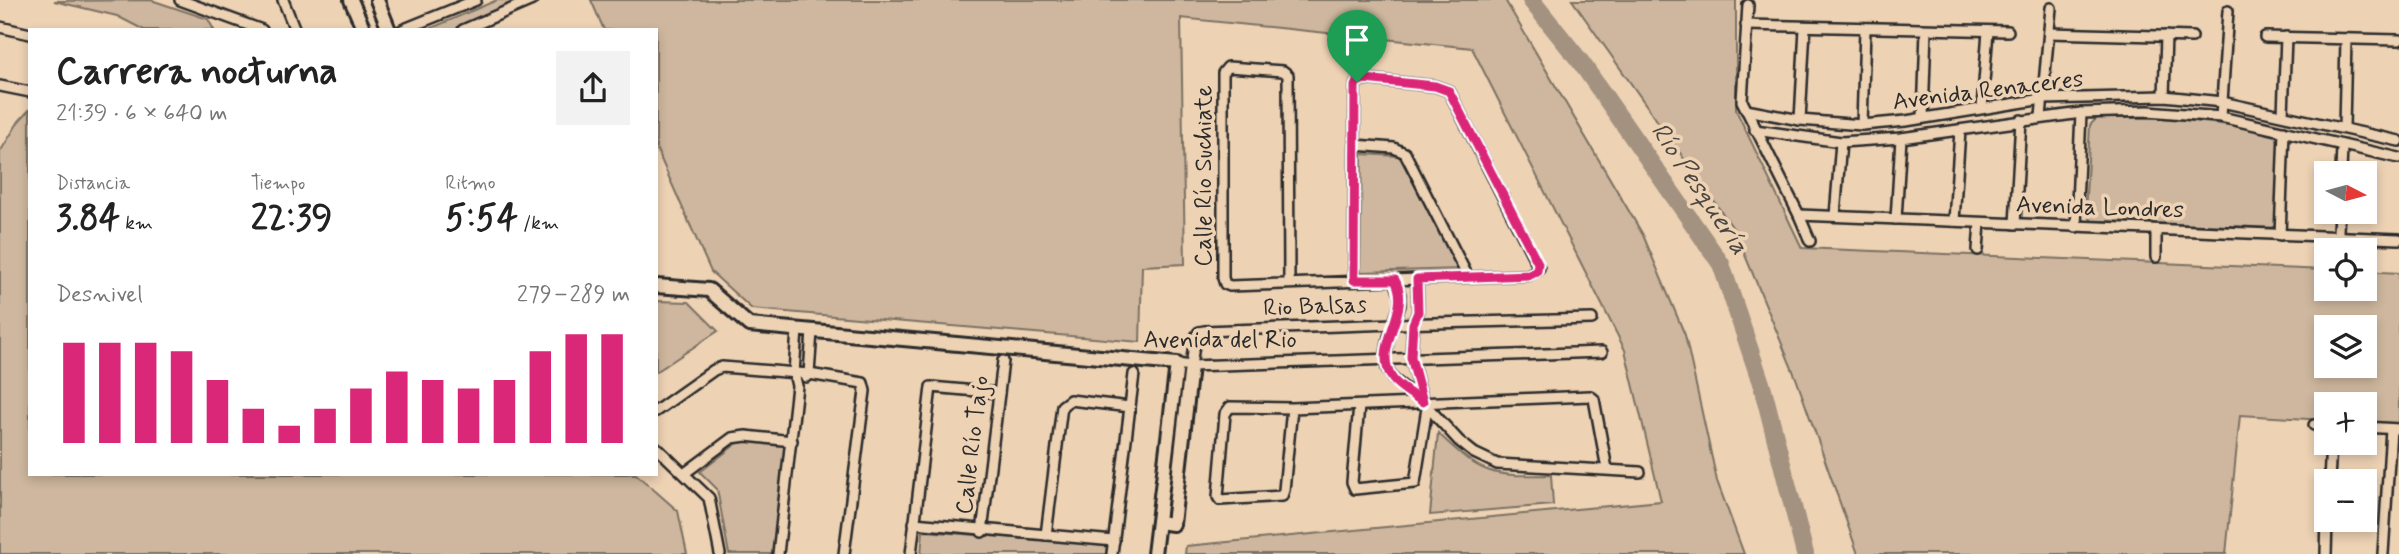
<!DOCTYPE html>
<html lang="es">
<head>
<meta charset="utf-8">
<style>
  :root { --surface:#fff; --page:#f2f2f2; --text:#222; --muted:#767676; --accent:#db2777 }
  body { margin:0; font-family:Mynerve,sans-serif; background:var(--page); color:var(--text); height:100vh; display:flex; flex-direction:column; font-size:26px; white-space:nowrap }
  * { box-sizing:border-box; margin:0 }
  p { font-size:23px; color:var(--muted) }
  .icon { flex:none; width:38px; height:38px; fill:none; stroke:currentColor; stroke-width:2; stroke-linecap:round; stroke-linejoin:round }
  .map { position:relative; flex:1; overflow:hidden }
  .sheet { position:absolute; left:28px; top:28px; width:630px; height:448px; display:flex; flex-direction:column; background:var(--surface); border-radius:0px; box-shadow:0 4px 10px #0003 }
  .sheet>* { flex:none }
  .needle { width:46px; rotate:96deg }
  .controls { position:absolute; left:2314px; top:161px; display:grid; gap:14px }
  .controls a { display:grid; place-items:center; width:63px; height:63px; border-radius:0px; background:var(--surface); box-shadow:0 4px 10px #0003; font-size:35px }
  .pin { position:absolute; display:grid; place-items:center; width:60px; height:60px; color:#fff; margin:-72px -30px; border-radius:50% 50% 50% 0; rotate:-45deg; box-shadow:0 0 7px #0007 }
  .pin .icon { rotate:45deg }
  .round { display:grid; place-items:center; flex:none; width:74px; height:74px; border-radius:0px; background:var(--page) }
  .summary { display:flex; align-items:center; justify-content:space-between; height:119px; padding:0 28px }
  h1 { font-size:38px; font-weight:800; line-height:52px }
  .metrics { display:grid; grid-template-columns:repeat(3,1fr); gap:10px; height:119px; padding:7px 28px }
  .metrics div { display:grid; align-content:center }
  .metrics b { font-size:35px; font-weight:800 }
  .metrics small { font-size:19px; font-weight:400 }
  .metrics p { font-size:19px }
  .chart { height:196px; padding:14px 28px }
  .chart p { display:flex; justify-content:space-between }
  .chart svg { width:100%; height:126px; margin-top:7px; stroke:var(--accent); stroke-width:6 }
  .map>svg:first-child { display:block }
  .green { fill:#ceb79e; stroke:#7c7164; stroke-width:2; fill-rule:evenodd }
  .lines { fill:none; stroke-linecap:round; stroke-linejoin:round }
  .river { stroke:#a39280; stroke-width:18 }
  .street-casing { stroke:#2b2b2b; stroke-width:14 }
  .secondary-casing { stroke:#2b2b2b; stroke-width:18 }
  .street { stroke:#edd2b4; stroke-width:9 }
  .secondary { stroke:#edd2b4; stroke-width:12 }
  .route-casing { stroke:#fff; stroke-width:14 }
  .route { stroke:#db2777; stroke-width:9 }
  .labels { text-anchor:middle; dominant-baseline:central; stroke-width:7; stroke-linejoin:round; paint-order:stroke }
  .street-label { font-size:24px; fill:#2b2b2b; stroke:#edd2b4 }
  .water-label { font-size:26px; font-style:italic; fill:#494540; stroke:#edd2b4 }
</style>
</head>
<body>
<div class="map">
<svg width="2399" height="554" viewBox="0 0 2399 554">
  <rect width="100%" height="100%" fill="#edd2b4"/>
  <filter id="ink" filterUnits="userSpaceOnUse"><feTurbulence type="fractalNoise" baseFrequency=".0143" numOctaves="2"/><feDisplacementMap in="SourceGraphic" scale="14" xChannelSelector="R" yChannelSelector="G"/><feConvolveMatrix kernelMatrix="1 2 1 2 8 2 1 2 1" color-interpolation-filters="sRGB"/></filter>
  <g filter="url(#ink)">
    <!-- green -->
    <g class="green">
      <path d="M151 0 208 19 214 30H144L117 16 54 1Z"/>
      <path d="M497 0H526L456 30H427Z"/>
      <path d="M591 0H1505L1643 235 1685 335 1717 481 1744 554H1185L1186 546 1661 501 1625 350 1472 48 1181 18 1185 264 1142 266 1140 342 752 309 711 272 656 148V30H604Z"/>
      <path d="M1572 0H1736V110L1802 248 2326 270V289H2364V271L2399 273V424L2364 422V404H2326V420L2240 415 2226 554H1858L1796 378 1735 231ZM2326 327H2364V366H2326Z"/>
      <path d="M30 109V474H636L678 511 687 554H0V152L19 121Z"/>
      <path d="M2097 118H2167L2229 125 2275 133 2279 143 2277 224 2270 229 2092 221 2085 213 2090 125Z"/>
      <path d="M1362 154 1399 156 1461 269 1360 272Z"/>
      <path d="M656 301 689 302 718 331 656 372Z"/>
      <path d="M1438 433C1483 476 1490 476 1551 475L1553 505 1430 515Z"/>
      <path d="M740 441 787 445 773 554H729L717 489 700 472Z"/>
      <path d="M923 531 1107 545 1106 554H921Z"/>
    </g>
    <g class="lines">
      <!-- river -->
      <path class="river" d="M1531 0 1580 61 1721 264 1763 389 1805 554"/>
      <!-- street casing -->
      <g class="street-casing">
        <g id="street">
          <path d="M180 0 262 30"/>
          <path d="M283 0 295 30"/>
          <path d="M1748 5 1742 101 1799 215 1810 241"/>
          <path d="M1746 25 2008 31"/>
          <path d="M0 27 30 34"/>
          <path d="M402 30 476 0"/>
          <path d="M463 30 532 0"/>
          <path d="M2049 33 2192 37"/>
          <path d="M2265 37 2399 40"/>
          <path d="M0 86 30 92"/>
          <path d="M2164 96 2166 36"/>
          <path d="M1982 108 1988 31"/>
          <path d="M1746 110 1800 120 1862 125 1906 121 2043 99 2164 96 2222 102 2399 141"/>
          <path d="M2283 114 2286 37"/>
          <path d="M2041 117 2051 8"/>
          <path d="M2221 117 2228 11"/>
          <path d="M1923 118 1926 30"/>
          <path d="M1800 120 1805 28"/>
          <path d="M1862 125 1865 29"/>
          <path d="M2344 128 2346 39"/>
          <path d="M1755 130 1841 142 1901 138 2081 113 2148 111 2221 117 2399 158"/>
          <path d="M1355 145 1394 148 1405 153 1468 277"/>
          <path d="M2341 173 2342 145"/>
          <path d="M1799 215 2399 239"/>
          <path d="M1835 216 1841 142"/>
          <path d="M1896 219 1901 138"/>
          <path d="M1954 221 1960 130"/>
          <path d="M2015 224 2021 120"/>
          <path d="M2076 227 2081 113"/>
          <path d="M2280 235 2284 131"/>
          <path d="M1978 250 1980 223"/>
          <path d="M2337 250 2339 212"/>
          <path d="M2156 257V230"/>
          <path d="M1395 280 1400 295V305L1389 337 1385 359 1387 368 1393 379 1423 402 1459 441 1474 453 1497 464 1640 472"/>
          <path d="M1417 280 1418 312 1413 324 1411 357 1423 402"/>
          <path d="M1289 283 1288 75 1283 71 1228 67 1223 73V278L1225 284 1230 286 1529 275 1539 268 1449 91 1435 86 1364 79 1357 82 1355 86 1354 280"/>
          <path d="M1177 364 1191 366 1602 352"/>
          <path d="M1191 366 1195 338 1199 332 1204 331 1394 324 1592 319"/>
          <path d="M806 377 809 374 812 331"/>
          <path d="M1359 406 1352 482 1355 489 1415 483 1427 408"/>
          <path d="M1292 408 1284 490 1282 496 1220 500 1218 497 1225 414 1230 407 1292 408 1590 396 1594 399 1607 469"/>
          <path d="M656 411 714 370 722 367 809 374 863 383 865 391 844 554"/>
          <path d="M2314 425H2326"/>
          <path d="M2364 427 2399 429"/>
          <path d="M656 447 709 498 720 554"/>
          <path d="M685 473 732 438 746 436 792 441"/>
          <path d="M2329 481 2331 443"/>
          <path d="M914 523 1114 541"/>
          <path d="M982 532 1003 361"/>
          <path d="M1046 535 1062 406 1070 400 1130 407"/>
          <path d="M778 554 797 386 794 373 797 330"/>
          <path d="M911 554 931 387 999 393"/>
          <path d="M1112 554 1134 374"/>
          <path d="M2326 554 2327 520"/>
          <path d="M2383 554 2391 429"/>
        </g>
      </g>
      <!-- secondary casing -->
      <g class="secondary-casing">
        <g id="secondary">
          <path d="M351 0 364 30"/>
          <path d="M377 0 389 30"/>
          <path d="M656 286 709 290 749 325 1177 364 1154 554"/>
          <path d="M1158 522 1173 524 1191 366"/>
        </g>
      </g>
      <!-- street -->
      <use href="#street" class="street"/>
      <!-- secondary -->
      <use href="#secondary" class="secondary"/>
    </g>
  </g>
  <g class="lines" filter="url(#ink)">
    <!-- route casing -->
    <g class="route-casing">
      <path id="route" d="M1364 79 1435 86 1449 91 1538 263 1537 271 1530 275 1417 279 1418 312 1413 324 1411 357 1423 402C1413 395 1398 387 1392 378 1371 346 1413 312 1395 280H1354L1355 86 1357 82Z"/>
    </g>
    <!-- route -->
    <use href="#route" class="route"/>
  </g>
  <g class="labels">
    <!-- street labels -->
    <g class="street-label">
      <text transform="translate(1988 91) rotate(-7)">Avenida Renaceres</text>
      <text transform="translate(1204 176) rotate(-90)">Calle Río Suchiate</text>
      <text transform="translate(2100 208) rotate(2)">Avenida Londres</text>
      <text transform="translate(1315 307) rotate(-2)">Rio Balsas</text>
      <text x="1220" y="340">Avenida del Rio</text>
      <text transform="translate(973 445) rotate(-83)">Calle Río Tajo</text>
    </g>
    <!-- water labels -->
    <g class="water-label">
      <text transform="translate(1699 189) rotate(56)">Río Pesquería</text>
    </g>
  </g>
</svg>
<div class="controls">
<a><svg class="needle" viewBox="-14 -14 28 28"><path d="M0-13l5 13h-10z" fill="#e53935"/><path d="M0 13l5-13h-10z" fill="#767676"/></svg></a>
<a><svg class="icon" aria-label="locate" viewBox="0 0 24 24"><circle cx="12" cy="12" r="6"/><path d="M12 2v4M12 18v4M2 12h4M18 12h4"/></svg></a>
<a><svg class="icon" aria-label="layers" viewBox="0 0 24 24"><path d="M12 4l9 5-9 5-9-5zM3 14l9 5 9-5"/></svg></a>
<a>+</a>
<a>−</a>
</div>
<div class="pin" style="left:1357px;top:82px;background:#1e9e55"><svg class="icon" aria-label="arrive" viewBox="0 0 24 24"><path d="M6 21V4h12l-3 4 3 4H6"/></svg></div>
<section class="sheet">
<div class="summary"><div><h1>Carrera nocturna</h1><p>21:39 · 6 × 640 m</p></div><a class="round"><svg class="icon" aria-label="share" viewBox="0 0 24 24"><path d="M12 15V3M7 8l5-5 5 5M5 13v7h14v-7"/></svg></a></div>
<div class="metrics">
<div><p>Distancia</p><b>3.84<small> km</small></b></div>
<div><p>Tiempo</p><b>22:39</b></div>
<div><p>Ritmo</p><b>5:54<small> /km</small></b></div>
</div>
<div class="chart"><p><span>Desnivel</span>279–289 m</p>
<svg viewBox="0 0 160 44" preserveAspectRatio="none"><path d="M5 44V9M15 44V9M25 44V9M35 44V12M45 44V22M55 44V32M65 44V38M75 44V32M85 44V25M95 44V19M105 44V22M115 44V25M125 44V22M135 44V12M145 44V6M155 44V6"/></svg>
</div>
</section>
</div>
</body>
</html>
